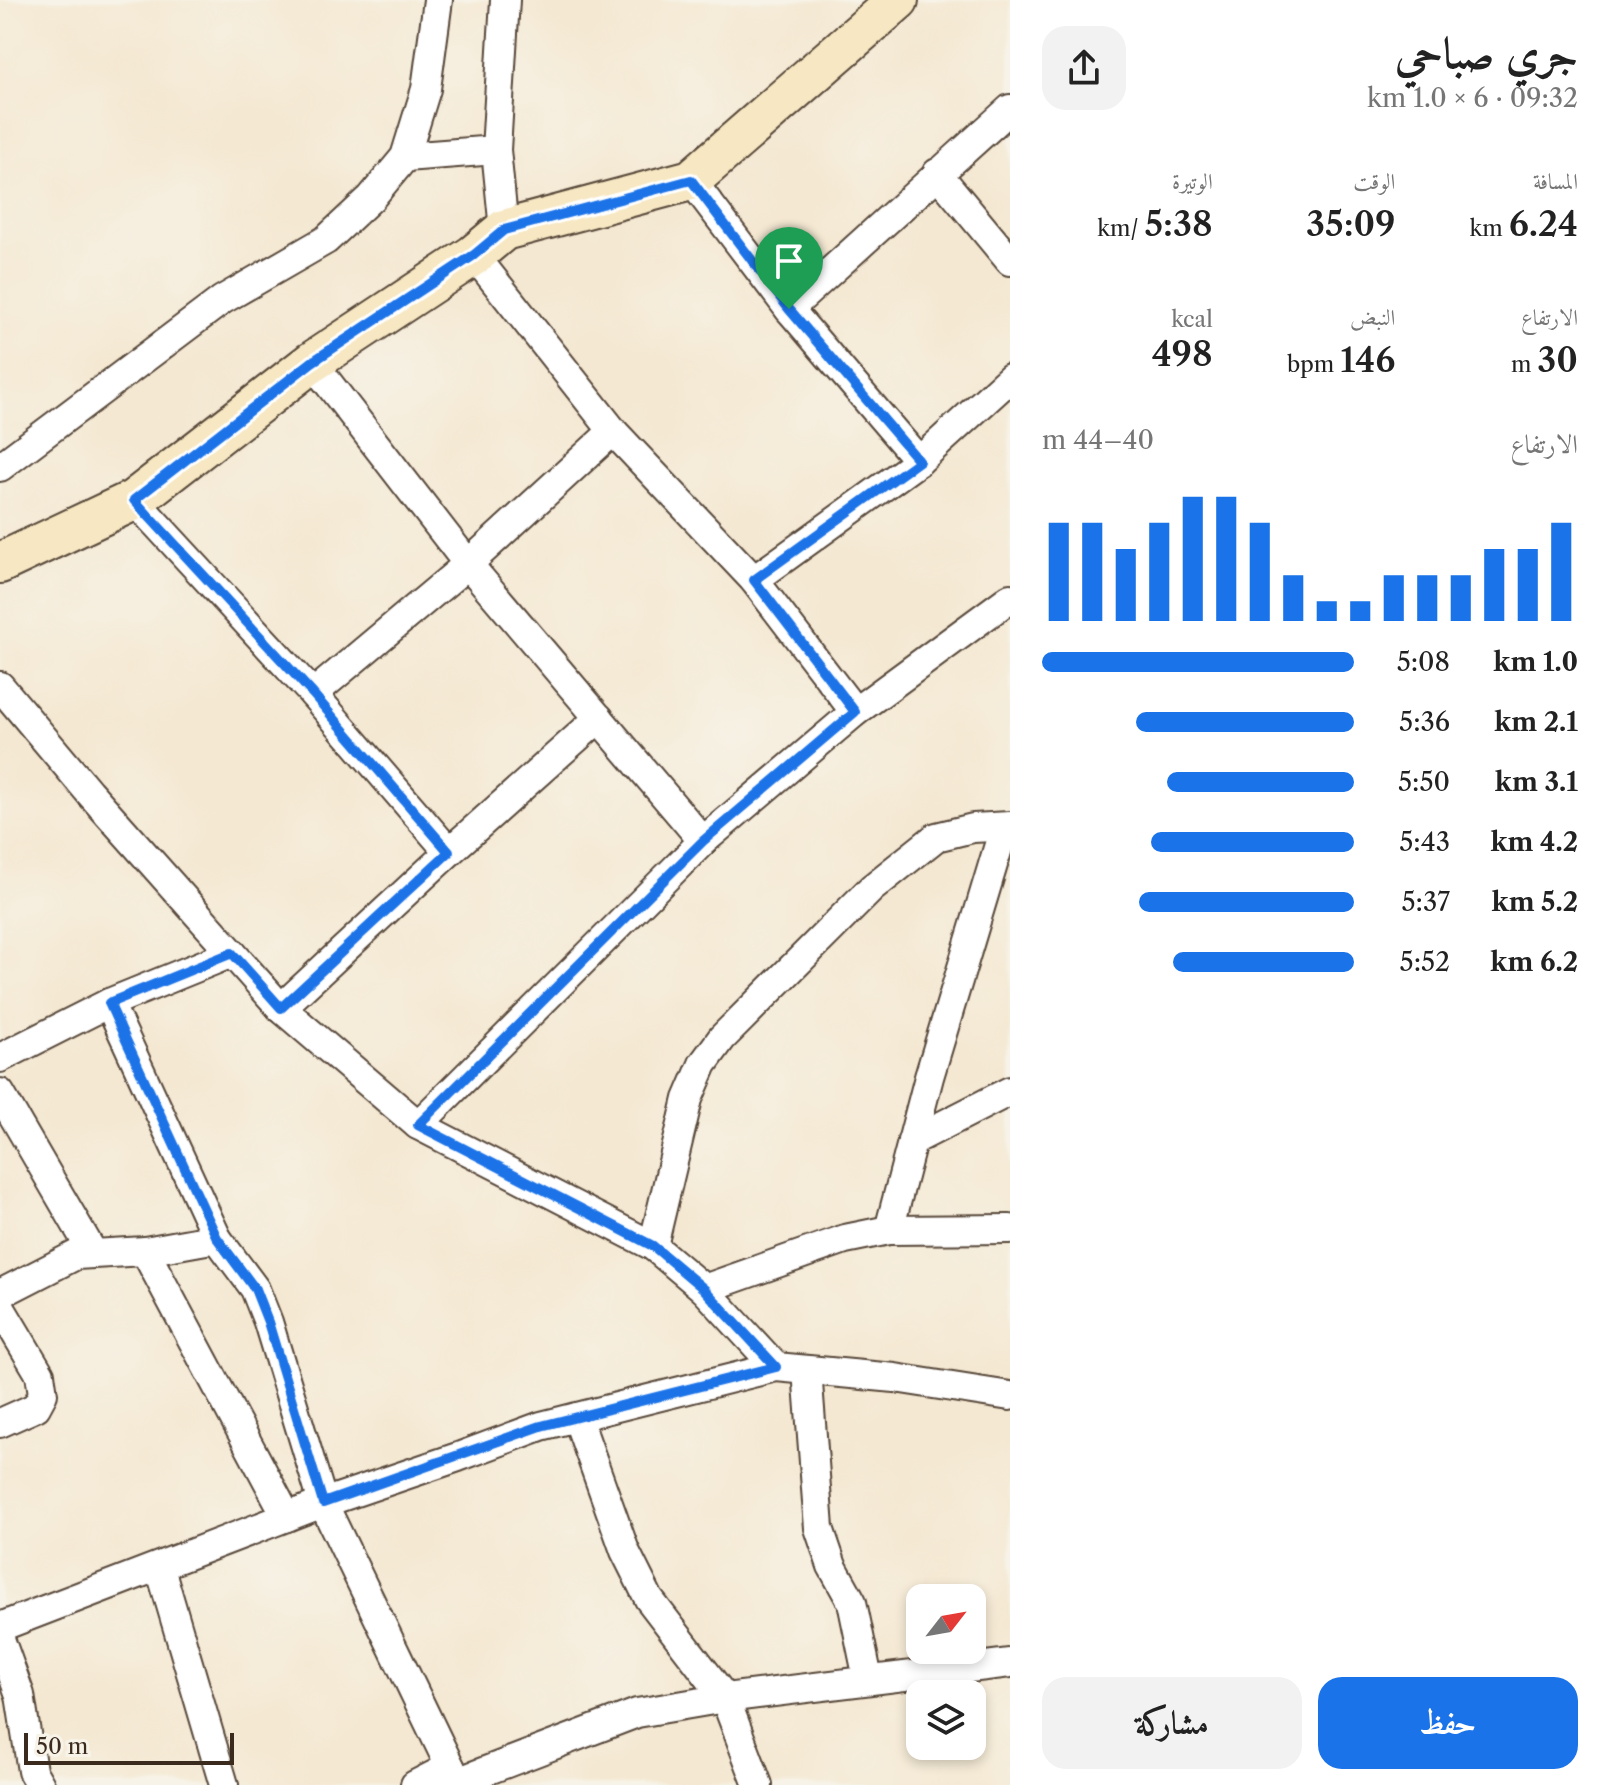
<!DOCTYPE html>
<html lang="ar">
<head>
<meta charset="utf-8">
<style>
  :root { --surface:#fff; --page:#f2f2f2; --text:#222; --muted:#767676; --accent:#1a73e8 }
  body { margin:0; font-family:"Libre Caslon Text",Amiri,serif; background:var(--page); color:var(--text); direction:rtl; height:100vh; display:flex; flex-direction:column; font-size:30px; white-space:nowrap }
  * { box-sizing:border-box; margin:0 }
  p { font-size:26px; color:var(--muted) }
  .icon { flex:none; width:44px; height:44px; fill:none; stroke:currentColor; stroke-width:2; stroke-linecap:round; stroke-linejoin:round }
  .map { position:relative; flex:1; overflow:hidden; direction:ltr }
  .sheet { display:flex; flex-direction:column; background:var(--surface); width:600px }
  .sheet>* { flex:none }
  .needle { width:52px; rotate:59deg }
  .tools { position:absolute; left:906px; top:1584px; display:grid; gap:16px }
  .tools a { display:grid; place-items:center; width:80px; height:80px; border-radius:16px; background:var(--surface); box-shadow:0 4px 12px #0003; font-size:40px }
  .scale { position:absolute; left:24px; bottom:20px; width:210px; box-sizing:border-box; padding-left:8px; border:4px solid #3b2a1e; border-top:0; font-size:22px; line-height:28px; white-space:nowrap; color:#3b2a1e; -webkit-text-stroke:6px #f7f3e8; paint-order:stroke }
  .pin { position:absolute; display:grid; place-items:center; width:68px; height:68px; color:#fff; margin:-82px -34px; border-radius:50% 50% 50% 0; rotate:-45deg; box-shadow:0 0 8px #0007 }
  .pin .icon { rotate:45deg }
  .round { display:grid; place-items:center; flex:none; width:84px; height:84px; border-radius:24px; background:var(--page) }
  .overview { display:flex; align-items:center; justify-content:space-between; height:136px; padding:0 32px }
  h1 { font-size:44px; font-weight:600; line-height:60px }
  .stats { display:grid; grid-template-columns:repeat(3,1fr); gap:12px; height:136px; padding:8px 32px }
  .stats div { display:grid; align-content:center }
  .stats b { font-size:34px; font-weight:600 }
  .stats small { font-size:22px; font-weight:400 }
  .stats p { font-size:22px }
  .chart { height:224px; padding:16px 32px }
  .chart p { display:flex; justify-content:space-between }
  .chart svg { width:100%; height:144px; margin-top:8px; stroke:var(--accent); stroke-width:6 }
  .action { display:flex; gap:16px; margin-top:auto; padding:16px 32px }
  .action a { flex:1; height:92px; border-radius:24px; background:var(--accent); color:#fff; font-size:32px; font-weight:600; line-height:92px; text-align:center }
  .action a+a { background:var(--page); color:var(--text) }
  ul { padding:0 32px; list-style:none; font-size:26px }
  li { display:grid; grid-template-columns:128px 96px 1fr; align-items:center; height:60px }
  li i { height:20px; border-radius:10px; background:var(--accent) }
  main { display:flex; flex:1; min-height:0 }
  .map>svg:first-child { display:block }
  .lines { fill:none; stroke-linecap:round; stroke-linejoin:round }
  .street-casing { stroke:#574639; stroke-width:32 }
  .secondary-casing { stroke:#574639; stroke-width:44 }
  .street { stroke:#fff; stroke-width:28 }
  .secondary { stroke:#f7e8c3; stroke-width:40 }
  .route-casing { stroke:#fff; stroke-width:16 }
  .route { stroke:#1a73e8; stroke-width:10 }
</style>
</head>
<body>
<main>
<section class="sheet">
<div class="overview"><div><h1>جري صباحي</h1><p>09:32 · 6 × 1.0 km</p></div><a class="round"><svg class="icon" aria-label="share" viewBox="0 0 24 24"><path d="M12 15V3M7 8l5-5 5 5M5 13v7h14v-7"/></svg></a></div>
<div class="stats">
<div><p>المسافة</p><b>6.24<small> km</small></b></div>
<div><p>الوقت</p><b>35:09</b></div>
<div><p>الوتيرة</p><b>5:38<small> /km</small></b></div>
</div>
<div class="stats">
<div><p>الارتفاع</p><b>30<small> m</small></b></div>
<div><p>النبض</p><b>146<small> bpm</small></b></div>
<div><p>kcal</p><b>498</b></div>
</div>
<div class="chart"><p><span>الارتفاع</span>40–44 m</p>
<svg viewBox="0 0 160 44" preserveAspectRatio="none"><path d="M5 44V14M15 44V14M25 44V22M35 44V14M45 44V6M55 44V6M65 44V14M75 44V30M85 44V38M95 44V38M105 44V30M115 44V30M125 44V30M135 44V22M145 44V22M155 44V14"/></svg>
</div>
<ul>
<li><b>1.0 km</b>5:08<i style="width:100%"></i></li>
<li><b>2.1 km</b>5:36<i style="width:70%"></i></li>
<li><b>3.1 km</b>5:50<i style="width:60%"></i></li>
<li><b>4.2 km</b>5:43<i style="width:65%"></i></li>
<li><b>5.2 km</b>5:37<i style="width:69%"></i></li>
<li><b>6.2 km</b>5:52<i style="width:58%"></i></li>
</ul>
<div class="action"><a>حفظ</a><a>مشاركة</a></div>
</section>
<div class="map">
<svg width="1010" height="1785" viewBox="0 0 1010 1785">
  <rect width="100%" height="100%" fill="#f7f3e8"/>
  <filter id="ink" filterUnits="userSpaceOnUse"><feTurbulence type="fractalNoise" baseFrequency=".0125" numOctaves="2"/><feDisplacementMap in="SourceGraphic" scale="16" xChannelSelector="R" yChannelSelector="G"/><feConvolveMatrix kernelMatrix="1 2 1 2 8 2 1 2 1" color-interpolation-filters="sRGB"/></filter>
  <filter id="wash" filterUnits="userSpaceOnUse"><feTurbulence type="fractalNoise" baseFrequency=".006" numOctaves="4" result="noise"/><feDisplacementMap in="SourceGraphic" scale="32" xChannelSelector="R" yChannelSelector="G"/><feGaussianBlur stdDeviation="1.8" result="paint"/><feColorMatrix in="noise" values="0 0 0 0 0 0 0 0 0 0 0 0 0 0 0 0 0 1.4 0 .05"/><feComposite in="paint" operator="in"/></filter>
  <g filter="url(#wash)">
    <rect width="100%" height="100%" fill="#f4e8d2"/>
  </g>
  <g filter="url(#ink)">
    <g class="lines">
      <!-- street casing -->
      <g class="street-casing">
        <g id="street">
          <path d="M405 157 496 150"/>
          <path d="M937 173 1010 261"/>
          <path d="M691 180 789 309 919 461"/>
          <path d="M504 230 496 150 505 0"/>
          <path d="M474 255 613 431 754 580 855 712"/>
          <path d="M789 309 1010 109"/>
          <path d="M312 362 468 564 703 841"/>
          <path d="M0 467 222 300 326 240 371 198 405 157 426 89 438 0"/>
          <path d="M134 500 313 694 449 852"/>
          <path d="M754 580 919 461 1010 378"/>
          <path d="M0 686 89 792 281 1008 418 1125 653 1246 704 1289 776 1367 895 1378 1010 1396"/>
          <path d="M313 694 468 564 613 431"/>
          <path d="M109 1003 217 1238 255 1289 268 1322 323 1503 459 1785"/>
          <path d="M281 1008 449 852 599 718"/>
          <path d="M0 1058 109 1003 232 953"/>
          <path d="M0 1093 93 1253"/>
          <path d="M418 1125 703 841 855 712 1010 598"/>
          <path d="M912 1141 1010 1091"/>
          <path d="M889 1230 929 1077 1004 828"/>
          <path d="M653 1246 688 1099 703 1064 722 1038 872 888 936 837 973 828 1010 826"/>
          <path d="M145 1251 287 1517"/>
          <path d="M704 1289 845 1239 889 1230 1010 1229"/>
          <path d="M0 1294 76 1255 145 1251 217 1238"/>
          <path d="M0 1307 40 1374 43 1394 36 1407 0 1423"/>
          <path d="M807 1370 819 1528 832 1566 852 1602 868 1679"/>
          <path d="M577 1417 625 1551 649 1599 725 1698 758 1785"/>
          <path d="M160 1568 224 1785"/>
          <path d="M0 1627 323 1503 458 1457 541 1426 776 1367"/>
          <path d="M0 1639 20 1695 32 1771 40 1785"/>
          <path d="M457 1782 637 1713 725 1698 1010 1663"/>
          <path d="M415 1785 450 1767"/>
        </g>
      </g>
      <!-- secondary casing -->
      <g class="secondary-casing">
        <path id="secondary" d="M0 563 134 500 312 362 474 255 504 230 691 180 898 0"/>
      </g>
      <!-- street -->
      <use href="#street" class="street"/>
      <!-- secondary -->
      <use href="#secondary" class="secondary"/>
    </g>
  </g>
  <g class="lines" filter="url(#ink)">
    <!-- route casing -->
    <g class="route-casing">
      <path id="route" d="M691 180 789 309 919 461 754 580 855 712 703 841 418 1125 653 1246 704 1289 776 1367 541 1426 323 1503 268 1322 255 1289 217 1238 109 1003 232 953 281 1008 449 852 313 694 134 500 312 362 474 255 504 230Z"/>
    </g>
    <!-- route -->
    <use href="#route" class="route"/>
  </g>
</svg>
<div class="tools">
<a><svg class="needle" viewBox="-14 -14 28 28"><path d="M0-13l5 13h-10z" fill="#e53935"/><path d="M0 13l5-13h-10z" fill="#767676"/></svg></a>
<a><svg class="icon" aria-label="layers" viewBox="0 0 24 24"><path d="M12 4l9 5-9 5-9-5zM3 14l9 5 9-5"/></svg></a>
</div>
<div class="scale">50 m</div>
<div class="pin" style="left:789px;top:309px;background:#1e9e55"><svg class="icon" aria-label="arrive" viewBox="0 0 24 24"><path d="M6 21V4h12l-3 4 3 4H6"/></svg></div>
</div>
</main>
</body>
</html>
